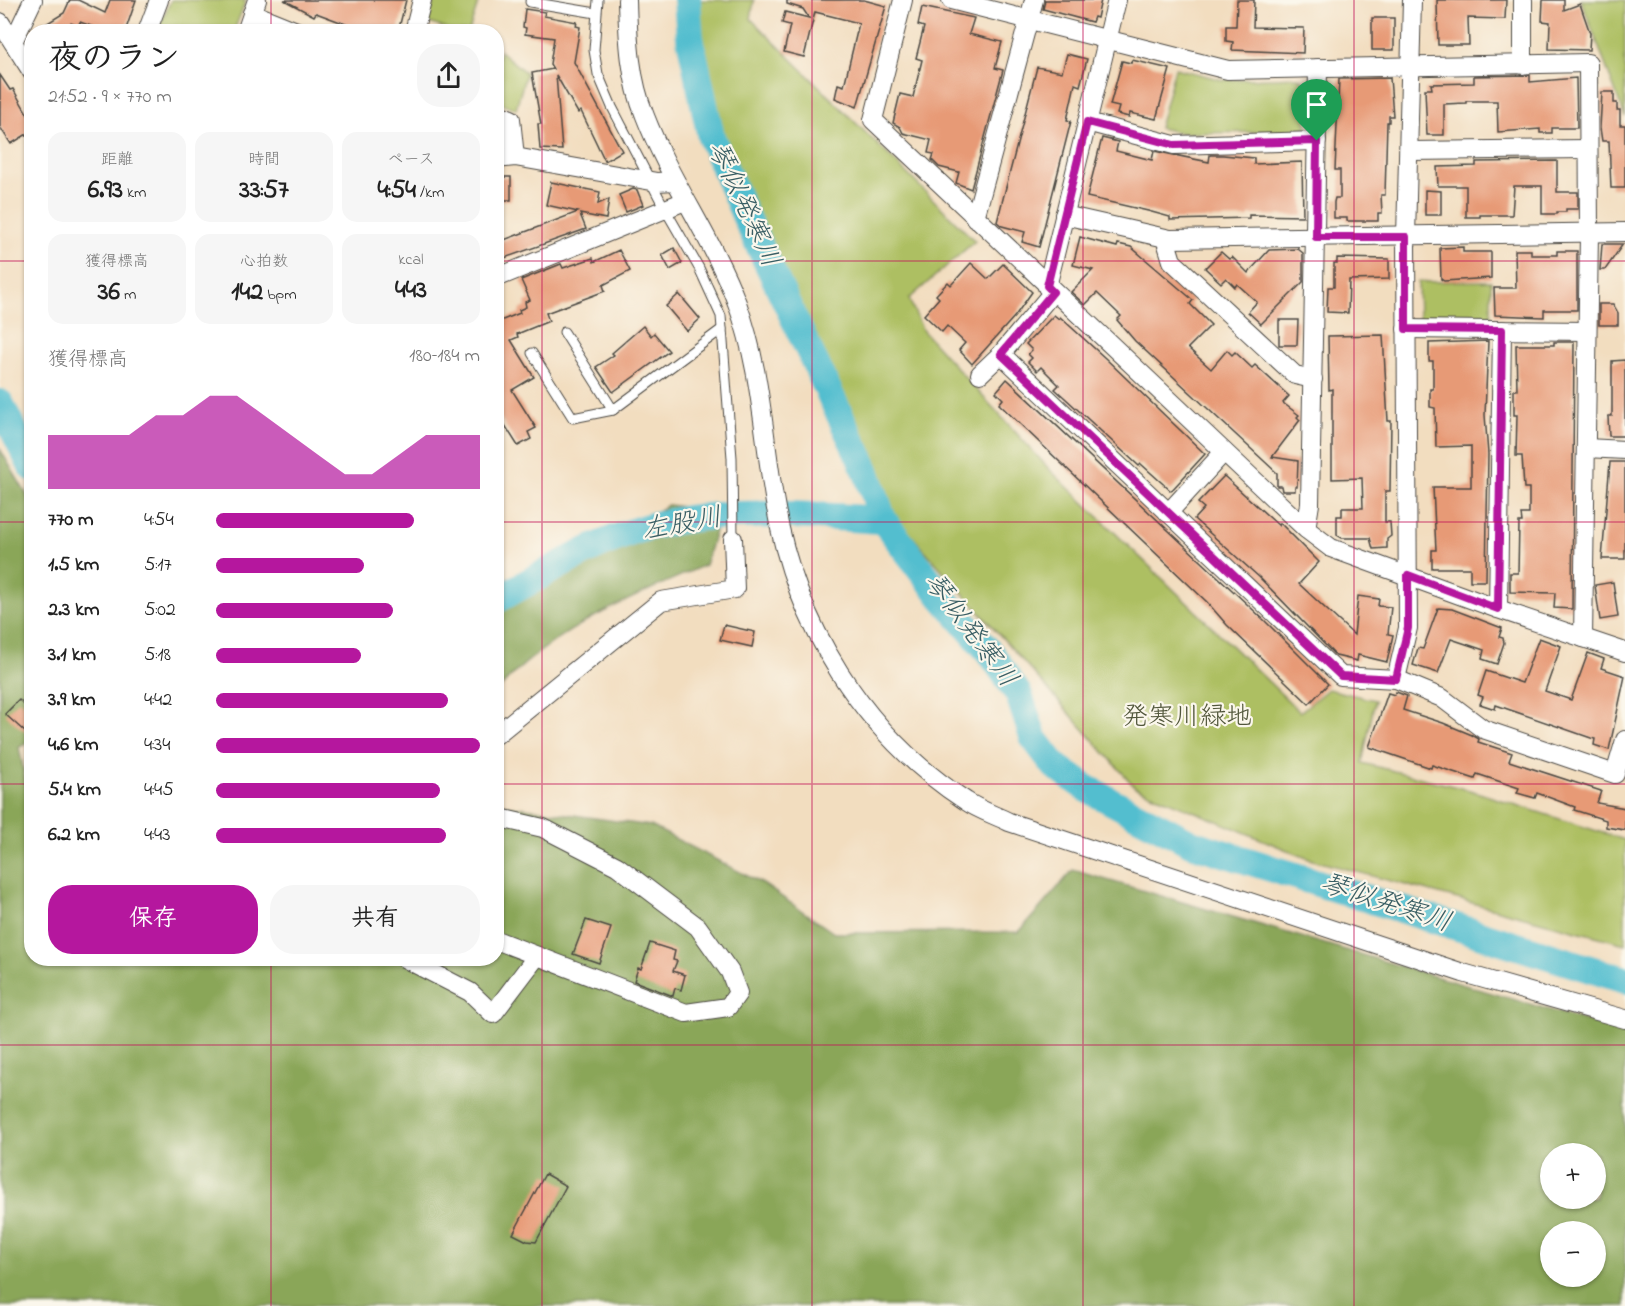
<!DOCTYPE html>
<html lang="ja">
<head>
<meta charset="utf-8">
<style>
  :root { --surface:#fff; --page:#f6f6f6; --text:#222; --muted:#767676; --accent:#b5179e }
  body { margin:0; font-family:"Indie Flower","Klee One",sans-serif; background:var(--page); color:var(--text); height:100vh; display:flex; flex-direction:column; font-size:22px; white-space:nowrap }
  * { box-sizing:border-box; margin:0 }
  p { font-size:20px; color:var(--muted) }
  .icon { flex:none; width:33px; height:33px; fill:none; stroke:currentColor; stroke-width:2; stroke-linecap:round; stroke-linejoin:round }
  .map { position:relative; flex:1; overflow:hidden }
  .drawer { position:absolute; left:24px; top:24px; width:480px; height:942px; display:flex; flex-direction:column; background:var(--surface); border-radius:24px; box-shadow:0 2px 4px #0004 }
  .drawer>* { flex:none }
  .fabs { position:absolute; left:1540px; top:1143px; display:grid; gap:12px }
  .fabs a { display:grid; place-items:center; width:66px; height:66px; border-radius:50%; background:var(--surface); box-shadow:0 2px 4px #0004; font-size:30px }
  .pin { position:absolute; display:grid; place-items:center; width:51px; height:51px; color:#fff; margin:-62px -26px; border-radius:50% 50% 50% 0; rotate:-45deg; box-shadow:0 0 6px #0007 }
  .pin .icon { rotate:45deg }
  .round { display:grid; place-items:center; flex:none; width:63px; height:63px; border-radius:24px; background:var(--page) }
  .summary { display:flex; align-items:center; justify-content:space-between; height:102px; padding:0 24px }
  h1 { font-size:33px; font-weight:700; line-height:45px }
  .figures { display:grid; grid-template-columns:repeat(3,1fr); gap:9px; height:102px; padding:6px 24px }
  .figures div { display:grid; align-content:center; border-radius:15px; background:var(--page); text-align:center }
  .figures b { font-size:26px; font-weight:700 }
  .figures small { font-size:16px; font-weight:400 }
  .figures p { font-size:16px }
  .chart { height:168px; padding:12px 24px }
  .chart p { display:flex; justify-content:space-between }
  .chart svg { width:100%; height:108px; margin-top:6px; fill:var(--accent); opacity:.7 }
  .action { display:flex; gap:12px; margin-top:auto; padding:12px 24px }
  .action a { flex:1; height:69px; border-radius:24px; background:var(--accent); color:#fff; font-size:24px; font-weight:700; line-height:69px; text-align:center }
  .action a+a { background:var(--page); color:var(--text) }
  ul { padding:0 24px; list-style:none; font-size:20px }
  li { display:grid; grid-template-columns:96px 72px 1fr; align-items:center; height:45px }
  li i { height:15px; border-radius:8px; background:var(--accent) }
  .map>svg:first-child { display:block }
  .green { fill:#adbf62; stroke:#6c7546; stroke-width:1.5 }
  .forest { fill:#8aa658; stroke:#5a6842; stroke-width:1.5; fill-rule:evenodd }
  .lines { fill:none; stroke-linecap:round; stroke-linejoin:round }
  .river { stroke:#53becf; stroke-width:28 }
  .building { fill:#e79a76 }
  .service-casing { stroke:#494641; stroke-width:11 }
  .minor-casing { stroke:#494641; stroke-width:20 }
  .service { stroke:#fff; stroke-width:9 }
  .minor { stroke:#fff; stroke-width:18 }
  .route-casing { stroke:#fff; stroke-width:12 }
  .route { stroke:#b5179e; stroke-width:8 }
  .grid { fill:none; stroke:#c2185b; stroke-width:1.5; stroke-opacity:0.55 }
  .labels { text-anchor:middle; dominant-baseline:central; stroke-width:4.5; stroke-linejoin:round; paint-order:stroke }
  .park-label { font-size:26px; fill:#52573c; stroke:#fbf7ec }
  .water-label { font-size:27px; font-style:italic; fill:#395e64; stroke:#fbf7ec }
</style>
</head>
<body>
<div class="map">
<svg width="1625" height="1306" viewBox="0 0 1625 1306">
  <rect width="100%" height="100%" fill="#fbf7ec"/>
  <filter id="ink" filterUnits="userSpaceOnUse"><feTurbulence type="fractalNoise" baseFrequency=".0167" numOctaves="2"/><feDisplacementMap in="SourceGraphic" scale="12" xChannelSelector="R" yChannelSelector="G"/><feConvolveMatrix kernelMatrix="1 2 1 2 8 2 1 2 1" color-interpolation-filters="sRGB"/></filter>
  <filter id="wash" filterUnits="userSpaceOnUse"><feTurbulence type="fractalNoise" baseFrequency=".008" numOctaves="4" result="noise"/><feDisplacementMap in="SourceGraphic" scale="24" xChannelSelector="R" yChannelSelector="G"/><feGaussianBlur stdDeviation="1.35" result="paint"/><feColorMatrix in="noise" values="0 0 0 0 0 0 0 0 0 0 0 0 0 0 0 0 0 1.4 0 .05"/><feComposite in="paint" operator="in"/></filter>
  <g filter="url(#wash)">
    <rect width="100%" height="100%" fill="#f2ddbf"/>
    <!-- green -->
    <g class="green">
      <path d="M171 0H246L234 31H157Z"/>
      <path d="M435 0H479L469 31H453L426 22Z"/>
      <path d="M696 0H754L751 19 975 241 909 299 923 331 1050 470 1300 712 1328 689 1375 700 1362 763 1473 791 1625 840V944L1309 859 1135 787 895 517 749 197 719 141Z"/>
      <path d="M1581 0H1625V117Z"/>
      <path d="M500 51 526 73 516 109 497 102V60Z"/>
      <path d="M1175 68 1223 80 1298 77 1307 84 1306 127 1300 132 1182 133 1159 128Z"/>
      <path d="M1491 281V320L1419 319 1418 282Z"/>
    </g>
    <!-- forest -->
    <g class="forest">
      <path d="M0 449 31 502V742L19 747 26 784 31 791 32 958H496L497 804 651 826 763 884 834 933 1019 932 1073 870 1625 1032V1306H0ZM1551 1154H1596V1198H1551ZM1551 1232H1596V1276H1551Z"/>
      <path d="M668 505 721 512 705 565C631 598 552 629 497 691V610L505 607 584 551Z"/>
    </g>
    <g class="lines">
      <!-- river -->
      <g class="river">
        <path d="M687 0 690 38 711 137 748 222 866 470 883 520 942 597 994 658 1019 695 1033 737 1055 766 1086 788 1191 843 1625 980"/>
        <path d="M0 403 32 467"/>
        <path d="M496 600C548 572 611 532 670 522 739 509 814 516 883 520"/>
      </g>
    </g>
    <g id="blocks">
      <!-- building -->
      <g class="building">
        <path d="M70 0H78L105 13 110 0H136L125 32H107L80 22 78 26 71 23 58 32H33L64 13Z"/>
        <path d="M284 0H406L398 32H349L351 26 316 13 314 16Z"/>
        <path d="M787 0H864L886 6 857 107 835 98 838 84 844 86 859 23 815 12 804 57 784 52 790 25 782 23 785 12 809 18 803 9 787 4Z"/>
        <path d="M1045 0H1101L1097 18 1094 17 1092 22 1043 9Z"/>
        <path d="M1237 0H1254L1253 27 1304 28 1303 53 1232 50 1233 42 1226 41V26H1236Z"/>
        <path d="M1437 0H1506L1505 19 1468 18 1469 45H1438Z"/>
        <path d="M1543 0H1564V10L1580 4 1590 33 1589 50 1549 49 1550 22 1542 21Z"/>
        <path d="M922 7 974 18 969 34 1002 42 995 68 1003 70 971 189 956 183 959 172 939 167 932 160 934 154 928 153 931 140 903 133 900 127 893 123 900 94 913 97 922 60 916 58 924 27 918 25Z"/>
        <path d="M525 9 545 12 544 16 577 22 576 26 580 27 574 62 622 151 605 161 581 111 578 113 556 75 562 150 540 149 538 124H541L532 73 553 69 550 64 554 38 525 34 526 28 523 27Z"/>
        <rect x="1372" y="18" width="22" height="32"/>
        <path d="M1067 54 1087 59 1080 86 1075 84 1067 120 1071 121 1039 247 1022 242 1025 232 1002 226 997 222 1037 67 1062 72Z"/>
        <path d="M1132 60 1170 69 1156 119 1130 113 1129 117 1117 114 1119 107 1110 105 1122 61 1131 63Z"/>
        <path d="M0 75 10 90 13 89 32 122V131L11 144 0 127Z"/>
        <path d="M1530 75V82L1576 78 1577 128H1552V133H1540V129L1498 132 1497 101H1466V103L1444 104V135H1427L1425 89H1432L1431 84 1474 83V76Z"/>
        <path d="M1390 78 1393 116H1389V122H1387L1385 195H1381L1382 213H1378V221H1347V218H1334V202L1335 198H1340V170H1335L1339 79Z"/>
        <path d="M1602 92H1614V103H1617V110H1620V125H1625V188H1611L1609 141H1602L1600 128Z"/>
        <path d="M1102 138 1118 142 1116 151 1152 160 1154 151 1209 162 1210 155H1223L1254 158V164L1302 162 1303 216 1249 215V218L1170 220V217L1148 211 1087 197Z"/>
        <path d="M1557 161V192H1578V209H1566V212H1557V214H1542V186H1514L1512 215H1480V217H1466V186H1438L1437 167 1476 166V162Z"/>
        <rect x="496" y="177" width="15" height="23"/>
        <path d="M551 182 600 192 598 204 609 199 606 219 580 214 586 229 496 261V243L578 212 546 205Z"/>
        <path d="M633 189 637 190 643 205 626 212 619 195Z"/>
        <path d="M1425 190 1441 191V215H1425Z"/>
        <path d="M1080 237 1117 247 1118 244 1131 247 1193 300 1190 304 1211 325 1188 348 1211 369 1227 350 1232 355 1235 352 1252 368 1255 365 1289 396 1283 403 1299 415 1297 417 1300 420 1272 457 1298 461 1297 487H1295V491H1282L1281 486H1277V473L1135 341 1117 320 1121 316 1097 293 1085 305 1071 292 1093 270 1073 265Z"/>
        <path d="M1602 244H1623L1605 270H1600Z"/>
        <path d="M1463 247V252H1491V278L1444 281 1441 279 1440 248Z"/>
        <path d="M674 248 682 263 670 270 662 255Z"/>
        <path d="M1298 249 1303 253V282L1261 324 1248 312 1257 302 1237 284 1235 287 1226 278 1221 283 1205 268 1221 252 1229 259 1232 257 1248 273 1269 250Z"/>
        <path d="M619 250 630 271 603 285 605 291 546 313 549 321 517 334 518 337 511 340 534 377 512 390 536 428 528 432 531 439 518 446 496 411V316L500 321 520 313 519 310 526 307 525 302 530 300 521 280 561 264 563 268 593 258 594 262Z"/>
        <path d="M1515 250H1531V255H1557V251H1577V310H1544V317L1495 315 1494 288H1516Z"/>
        <path d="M1337 258 1389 259V279L1349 280 1348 313 1327 312 1328 287H1334V263H1337Z"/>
        <path d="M971 263 988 279 1003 264 1032 292 1015 316 972 364 959 350 965 343 947 326 942 332 924 315 939 298 936 295 948 282 951 285Z"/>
        <path d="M679 294 700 319 687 331 666 306Z"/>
        <path d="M1599 304H1613L1618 313V325H1599Z"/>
        <path d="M1054 315 1059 319 1060 317 1105 358 1205 454 1171 491 1141 464 1139 466 1065 398 1055 389 1059 385 1041 367 1037 371 1028 362 1032 358 1028 354 1032 350 1026 344Z"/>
        <path d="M1279 320H1298L1297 345H1279Z"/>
        <path d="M643 326 651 336 654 333 669 351 613 392 596 367 614 355 612 353Z"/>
        <path d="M1383 335 1388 421H1391L1390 491H1385V522H1390L1391 536 1387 539V548L1373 549 1370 538H1342L1337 535V516H1342V508H1363L1362 478 1332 479V389L1329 390 1328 336Z"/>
        <path d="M1488 341 1485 415 1488 454 1486 581H1470V568H1432V550H1436L1433 487H1471V446L1436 447 1435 408 1430 407V389H1433V361H1429V343Z"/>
        <path d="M1554 342H1574L1572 609 1554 608 1555 593 1510 592V573H1518L1519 522H1522L1521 514H1529V488H1524L1522 456H1516L1517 415H1514V390H1517L1516 345H1554Z"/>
        <path d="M1625 360V436H1609L1608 416H1612V361Z"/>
        <path d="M1007 379 1264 620 1328 684 1309 704 1227 625 1207 602 999 404 1003 399 996 392Z"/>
        <path d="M1610 462H1625V559H1602Z"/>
        <path d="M1224 476 1279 526 1280 523 1319 562 1299 584 1354 635 1358 596 1379 599 1378 606 1391 607 1388 634 1393 635 1387 662 1358 655 1357 661 1336 656 1259 577 1194 519 1204 508 1198 503Z"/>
        <path d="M1613 582 1618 617 1600 620 1595 585Z"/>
        <path d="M1438 608 1452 609 1502 628 1499 637 1503 638 1504 643 1497 664 1482 659 1484 650 1451 639 1438 673 1413 665 1418 648 1423 649Z"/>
        <path d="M724 625 755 632 752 647 720 640Z"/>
        <path d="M1539 638 1561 646 1545 691 1571 700 1588 653 1604 659 1601 668 1625 676 1609 750 1594 745 1595 739 1591 738 1496 705 1495 709 1480 704 1483 697 1478 695 1486 671 1522 683Z"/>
        <path d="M1396 692 1407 696 1403 710 1443 723 1472 735 1479 739 1478 742 1512 753 1509 761 1601 791 1597 803 1625 808V830L1606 827V820L1574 810 1575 807 1537 793 1535 798 1517 793 1519 788 1477 774 1475 779 1432 765 1431 768 1369 747 1388 693 1395 695Z"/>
        <path d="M19 700 32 712V725L25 732 5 714Z"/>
        <path d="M586 920 611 928 599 963 573 954Z"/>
        <path d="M650 943 675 951 673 960 677 961 673 971 685 975 681 990 675 988 673 996 634 981 638 968 641 969Z"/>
        <path d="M545 1174 566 1186 536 1242 527 1241 513 1234Z"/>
      </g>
    </g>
  </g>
  <g filter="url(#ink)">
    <use href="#blocks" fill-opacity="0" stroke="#494641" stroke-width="1.5"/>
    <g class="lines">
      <!-- service casing -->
      <g class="service-casing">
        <g id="service">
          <path d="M598 0 594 50 598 74 612 107 665 209 699 268 721 316 732 458 733 539"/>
          <path d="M530 2 596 13"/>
          <path d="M564 332 613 410 722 329"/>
          <path d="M532 353 573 418 613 410"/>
        </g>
      </g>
      <!-- minor casing -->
      <g class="minor-casing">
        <g id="minor">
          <path d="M627 0C628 39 630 80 645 116 670 181 713 239 737 303 761 368 763 436 775 503 795 624 863 734 966 801 979 810 995 815 1009 822L1463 973 1625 1019"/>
          <path d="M903 0 873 120 1306 529 1331 548 1498 609 1625 652"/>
          <path d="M951 0 1228 70 1588 63 1589 233 1583 638"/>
          <path d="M1523 0V65"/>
          <path d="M252 13 299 32"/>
          <path d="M0 22 32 72"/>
          <path d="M147 32 159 0"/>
          <path d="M246 32 257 0"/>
          <path d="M414 32 422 0"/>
          <path d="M13 42 33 0"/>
          <path d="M496 113 511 119 515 157"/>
          <path d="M1087 122 1174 145 1317 141"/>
          <path d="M1410 151 1588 149"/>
          <path d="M496 159 515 157 657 182 675 181"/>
          <path d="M1064 215 1170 239 1625 232"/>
          <path d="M975 218 1034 0"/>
          <path d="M1165 238 1172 261 1295 375 1313 379"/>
          <path d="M496 278 685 201"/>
          <path d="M1047 287 1117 0"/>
          <path d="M1406 329 1587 331"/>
          <path d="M1001 354 1341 676 1396 679 1442 698 1483 729 1615 774 1625 740"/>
          <path d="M980 374 1001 354 1053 292"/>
          <path d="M1586 448 1625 450"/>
          <path d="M1168 513 1224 452"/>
          <path d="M1306 529 1310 504 1318 68"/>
          <path d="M1498 609 1502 330"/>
          <path d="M1396 679 1408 628 1406 237 1412 0"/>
          <path d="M496 735 661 601 735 589 733 539"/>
          <path d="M496 817 543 828 617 866 698 927 730 972 738 993 728 1007 686 1013 496 940"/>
          <path d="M404 958 470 992 493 1014 537 956"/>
        </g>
      </g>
      <!-- service -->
      <use href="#service" class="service"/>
      <!-- minor -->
      <use href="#minor" class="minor"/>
    </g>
  </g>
  <g class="lines" filter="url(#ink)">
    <!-- route casing -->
    <g class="route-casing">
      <path id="route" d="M1087 122 1174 145 1317 141 1316 237H1406V329L1502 330 1498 609 1408 575V628L1396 679 1341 676 1001 354 1053 292 1047 286Z"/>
    </g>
    <!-- route -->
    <use href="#route" class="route"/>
  </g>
  <!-- grid -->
  <path class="grid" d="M271 0V32M542 0V1306M812 0V1306M1083 0V1306M1354 0V1306M0 261H32M496 261H1625M0 522H32M496 522H1625M0 784H32M496 784H1625M271 958V1306M0 1045H1625"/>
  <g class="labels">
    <!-- park labels -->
    <g class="park-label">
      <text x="1187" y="718">発寒川緑地</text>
    </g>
    <!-- water labels -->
    <g class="water-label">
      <text transform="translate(743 205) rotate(65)">琴似発寒川</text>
      <text transform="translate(682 525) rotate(-10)">左股川</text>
      <text transform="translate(970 631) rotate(53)">琴似発寒川</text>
      <text transform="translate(1386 904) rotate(18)">琴似発寒川</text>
    </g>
  </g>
</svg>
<div class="fabs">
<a>+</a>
<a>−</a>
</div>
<div class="pin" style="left:1317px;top:141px;background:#1e9e55"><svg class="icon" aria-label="arrive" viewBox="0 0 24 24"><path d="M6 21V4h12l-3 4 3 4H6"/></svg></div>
<section class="drawer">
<div class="summary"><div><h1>夜のラン</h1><p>21:52 · 9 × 770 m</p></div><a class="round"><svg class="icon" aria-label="share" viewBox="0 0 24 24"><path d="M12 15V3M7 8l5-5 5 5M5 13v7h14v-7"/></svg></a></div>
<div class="figures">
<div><p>距離</p><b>6.93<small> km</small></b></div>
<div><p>時間</p><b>33:57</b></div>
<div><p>ペース</p><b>4:54<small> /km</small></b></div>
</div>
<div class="figures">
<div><p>獲得標高</p><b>36<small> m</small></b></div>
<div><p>心拍数</p><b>142<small> bpm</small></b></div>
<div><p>kcal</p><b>443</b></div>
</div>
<div class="chart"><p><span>獲得標高</span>180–184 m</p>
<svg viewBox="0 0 160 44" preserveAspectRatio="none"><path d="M0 44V22L10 22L20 22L30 22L40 14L50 14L60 6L70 6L80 14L90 22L100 30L110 38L120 38L130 30L140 22L150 22L160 22V44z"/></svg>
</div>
<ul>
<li><b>770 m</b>4:54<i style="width:75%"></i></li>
<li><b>1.5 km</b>5:17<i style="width:56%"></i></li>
<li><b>2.3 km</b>5:02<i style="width:67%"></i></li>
<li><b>3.1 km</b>5:18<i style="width:55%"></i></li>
<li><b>3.9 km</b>4:42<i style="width:88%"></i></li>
<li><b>4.6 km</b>4:34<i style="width:100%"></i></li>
<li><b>5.4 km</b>4:45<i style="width:85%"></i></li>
<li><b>6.2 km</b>4:43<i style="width:87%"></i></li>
</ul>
<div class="action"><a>保存</a><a>共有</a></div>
</section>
</div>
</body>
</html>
